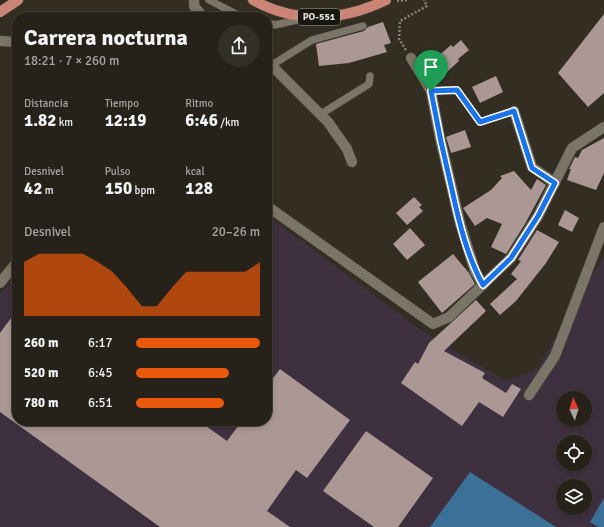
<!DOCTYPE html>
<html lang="es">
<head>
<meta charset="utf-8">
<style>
  :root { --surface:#262219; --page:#322f26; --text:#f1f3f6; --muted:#a4a4a2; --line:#423f38; --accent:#ea580c }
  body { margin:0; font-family:Signika,sans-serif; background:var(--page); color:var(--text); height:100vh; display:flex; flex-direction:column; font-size:15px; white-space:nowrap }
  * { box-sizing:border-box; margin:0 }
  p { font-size:13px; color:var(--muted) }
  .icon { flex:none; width:22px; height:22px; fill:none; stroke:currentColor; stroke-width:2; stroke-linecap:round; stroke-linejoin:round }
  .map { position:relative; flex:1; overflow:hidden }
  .sheet { position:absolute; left:12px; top:12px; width:260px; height:414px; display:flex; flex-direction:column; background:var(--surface); border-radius:16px; box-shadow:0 2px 6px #0003,0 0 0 1px var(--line) }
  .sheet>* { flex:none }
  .needle { width:26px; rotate:356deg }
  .tools { position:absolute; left:556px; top:391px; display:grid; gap:8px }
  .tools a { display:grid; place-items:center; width:36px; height:36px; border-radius:50%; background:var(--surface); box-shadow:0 2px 6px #0003,0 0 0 1px var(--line); font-size:20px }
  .pin { position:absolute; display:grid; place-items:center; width:34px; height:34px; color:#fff; margin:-41px -17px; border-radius:50% 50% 50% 0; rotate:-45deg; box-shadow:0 0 4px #0007 }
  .pin .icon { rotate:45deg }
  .round { display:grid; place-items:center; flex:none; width:42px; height:42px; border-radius:21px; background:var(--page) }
  .summary { display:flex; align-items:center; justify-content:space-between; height:68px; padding:0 12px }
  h1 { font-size:22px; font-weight:700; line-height:30px }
  .stats { display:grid; grid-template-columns:repeat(3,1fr); gap:6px; height:68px; padding:4px 12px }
  .stats div { display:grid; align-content:center }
  .stats b { font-size:17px; font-weight:700 }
  .stats small { font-size:11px; font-weight:400 }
  .stats p { font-size:11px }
  .chart { height:112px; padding:8px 12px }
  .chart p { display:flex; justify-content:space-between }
  .chart svg { width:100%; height:72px; margin-top:4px; fill:var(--accent); opacity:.7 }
  ul { padding:0 12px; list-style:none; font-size:13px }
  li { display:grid; grid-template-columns:64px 48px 1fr; align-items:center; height:30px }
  li i { height:10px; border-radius:5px; background:var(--accent) }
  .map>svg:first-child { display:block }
  .industrial { fill:#3e303e; fill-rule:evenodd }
  .water { fill:#3b7098 }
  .building { fill:#ab9895 }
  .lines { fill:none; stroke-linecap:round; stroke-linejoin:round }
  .service-casing { stroke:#4d4a3f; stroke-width:8 }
  .minor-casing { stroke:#4d4a3f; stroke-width:11 }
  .primary-casing { stroke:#4d4a3f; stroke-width:11 }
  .path { stroke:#868278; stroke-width:2.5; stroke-dasharray:2 2; stroke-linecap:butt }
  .service { stroke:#7b7567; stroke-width:7 }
  .minor { stroke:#7b7567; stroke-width:10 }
  .primary { stroke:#ca8576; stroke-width:10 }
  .route-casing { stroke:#fff; stroke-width:8 }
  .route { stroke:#1a73e8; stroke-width:5 }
  .labels { text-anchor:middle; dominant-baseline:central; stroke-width:4; stroke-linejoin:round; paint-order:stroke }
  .shield { fill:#181611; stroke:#a4a19a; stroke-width:1 }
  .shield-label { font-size:10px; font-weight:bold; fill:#e0ddd5 }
</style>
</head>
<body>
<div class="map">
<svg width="604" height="527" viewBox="0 0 604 527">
  <rect width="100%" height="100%" fill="#332e21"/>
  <!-- industrial -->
  <path class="industrial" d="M267 215 418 328 505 381 536 370 604 256V498L591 522 598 527H556L470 472 430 527H0V294L17 274V421H267ZM563 398H585V420H563ZM563 442H585V464H563ZM563 486H585V508H563Z"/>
  <!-- water -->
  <g class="water">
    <path d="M470 472 556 527H430Z"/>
    <path d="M604 498V527H598L590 522Z"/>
  </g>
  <!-- building -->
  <g class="building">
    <path d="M604 14V93L588 107 558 73Z"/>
    <path d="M383 22 391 43 384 45 387 52 349 63 319 66 316 44 364 31 368 27Z"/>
    <path d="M461 40 469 50 458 59 459 61 439 79 427 66 451 45 453 47Z"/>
    <path d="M496 76 503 92 480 103 472 87Z"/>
    <path d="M465 130 471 147 451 153 446 137Z"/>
    <path d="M604 138V173L596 190 567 180 571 169H569L575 157 578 158 582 150Z"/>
    <path d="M514 171 531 190 537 179 546 185 525 224 506 254 491 247 502 224 487 218 475 226 463 208 491 190 502 178 500 176Z"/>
    <path d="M414 197 422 205 419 207 423 211 407 225 396 213Z"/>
    <path d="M565 210 579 218 572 232 558 225Z"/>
    <path d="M410 228 425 245 407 260 393 244Z"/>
    <path d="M537 230 559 242 546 263 516 301 500 315 490 304 517 279 511 274 521 261 518 260Z"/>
    <path d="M453 254 469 273 475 284 442 313 418 282Z"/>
    <path d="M476 300 486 311 444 351 485 373 482 378 506 393 512 384 521 389 503 417 479 402 462 426 401 383 415 362 418 364 429 343Z"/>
    <path d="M17 310V421H199L227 441 242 421H267V386L280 369 350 420 307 478 296 470 267 511 290 527H160L0 412V333Z"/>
    <path d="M366 431 433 478 398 527H374L323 491Z"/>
  </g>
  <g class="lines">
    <!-- service casing -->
    <g class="service-casing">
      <g id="service">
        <path d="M209 0 242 17"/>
        <path d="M267 23 275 25 306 18"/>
        <path d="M272 65 312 40 363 26"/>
        <path d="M321 114 369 84 370 76"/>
      </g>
    </g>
    <!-- minor casing -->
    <g class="minor-casing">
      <g id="minor">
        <path d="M194 0V6L203 17"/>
        <path d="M0 41 17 42"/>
        <path d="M411 58 431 91 440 138 460 223 475 271 483 285"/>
        <path d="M267 61 328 122 347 149 352 162"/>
        <path d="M514 111 532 167 555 183"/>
        <path d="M267 206 433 324 449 317 511 258 538 216 572 148 604 127"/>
        <path d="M0 283 17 262"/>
        <path d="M529 395 555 356 604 227"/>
      </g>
    </g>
    <!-- primary casing -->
    <g class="primary-casing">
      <g id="primary">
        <path d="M253 0C295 24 343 21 386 0"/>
        <path d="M0 12 18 0"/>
      </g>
    </g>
    <!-- path -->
    <g class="path">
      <path d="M397 1 407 0"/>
      <path d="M406 50 399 39 400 21 427 6 424 0"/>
      <path d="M442 90H457L480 122 504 114"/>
    </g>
    <!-- service -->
    <use href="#service" class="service"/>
    <!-- minor -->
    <use href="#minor" class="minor"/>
    <!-- primary -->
    <use href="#primary" class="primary"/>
  </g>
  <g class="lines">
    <!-- route casing -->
    <g class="route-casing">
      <path id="route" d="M457 90 480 122 514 111 532 168 555 183 538 216 511 258 483 285C467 256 459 222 452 190 444 157 437 124 431 91Z"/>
    </g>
    <!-- route -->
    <use href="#route" class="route"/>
  </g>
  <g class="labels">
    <!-- shield labels -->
    <rect class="shield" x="298" y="9" width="42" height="16" rx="3"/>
    <g class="shield-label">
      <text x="319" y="17">PO-551</text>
    </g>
  </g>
</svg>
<div class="tools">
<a><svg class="needle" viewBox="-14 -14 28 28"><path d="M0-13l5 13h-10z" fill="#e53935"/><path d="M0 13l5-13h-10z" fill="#a4a4a2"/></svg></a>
<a><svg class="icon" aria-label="locate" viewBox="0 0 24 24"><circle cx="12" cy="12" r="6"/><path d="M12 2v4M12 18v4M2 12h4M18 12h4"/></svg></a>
<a><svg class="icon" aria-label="layers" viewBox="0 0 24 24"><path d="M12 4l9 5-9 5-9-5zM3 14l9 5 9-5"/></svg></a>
</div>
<div class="pin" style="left:431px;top:91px;background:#1e9e55"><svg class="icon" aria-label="arrive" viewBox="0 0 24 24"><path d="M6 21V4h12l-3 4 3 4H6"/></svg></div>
<section class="sheet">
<div class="summary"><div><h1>Carrera nocturna</h1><p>18:21 · 7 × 260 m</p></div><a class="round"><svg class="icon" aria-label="share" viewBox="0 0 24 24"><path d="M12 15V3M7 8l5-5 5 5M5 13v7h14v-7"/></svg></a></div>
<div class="stats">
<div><p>Distancia</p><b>1.82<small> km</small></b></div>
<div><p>Tiempo</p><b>12:19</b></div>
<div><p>Ritmo</p><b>6:46<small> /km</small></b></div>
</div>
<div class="stats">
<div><p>Desnivel</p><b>42<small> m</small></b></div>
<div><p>Pulso</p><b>150<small> bpm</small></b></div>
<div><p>kcal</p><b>128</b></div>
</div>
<div class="chart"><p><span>Desnivel</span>20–26 m</p>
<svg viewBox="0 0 160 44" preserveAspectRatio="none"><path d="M0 44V11L10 6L20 6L30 6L40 6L50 11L60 17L70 27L80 38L90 38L100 27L110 17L120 17L130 17L140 17L150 17L160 11V44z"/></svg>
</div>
<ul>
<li><b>260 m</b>6:17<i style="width:100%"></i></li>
<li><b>520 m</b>6:45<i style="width:75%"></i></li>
<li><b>780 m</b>6:51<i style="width:71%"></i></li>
</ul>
</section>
</div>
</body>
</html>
